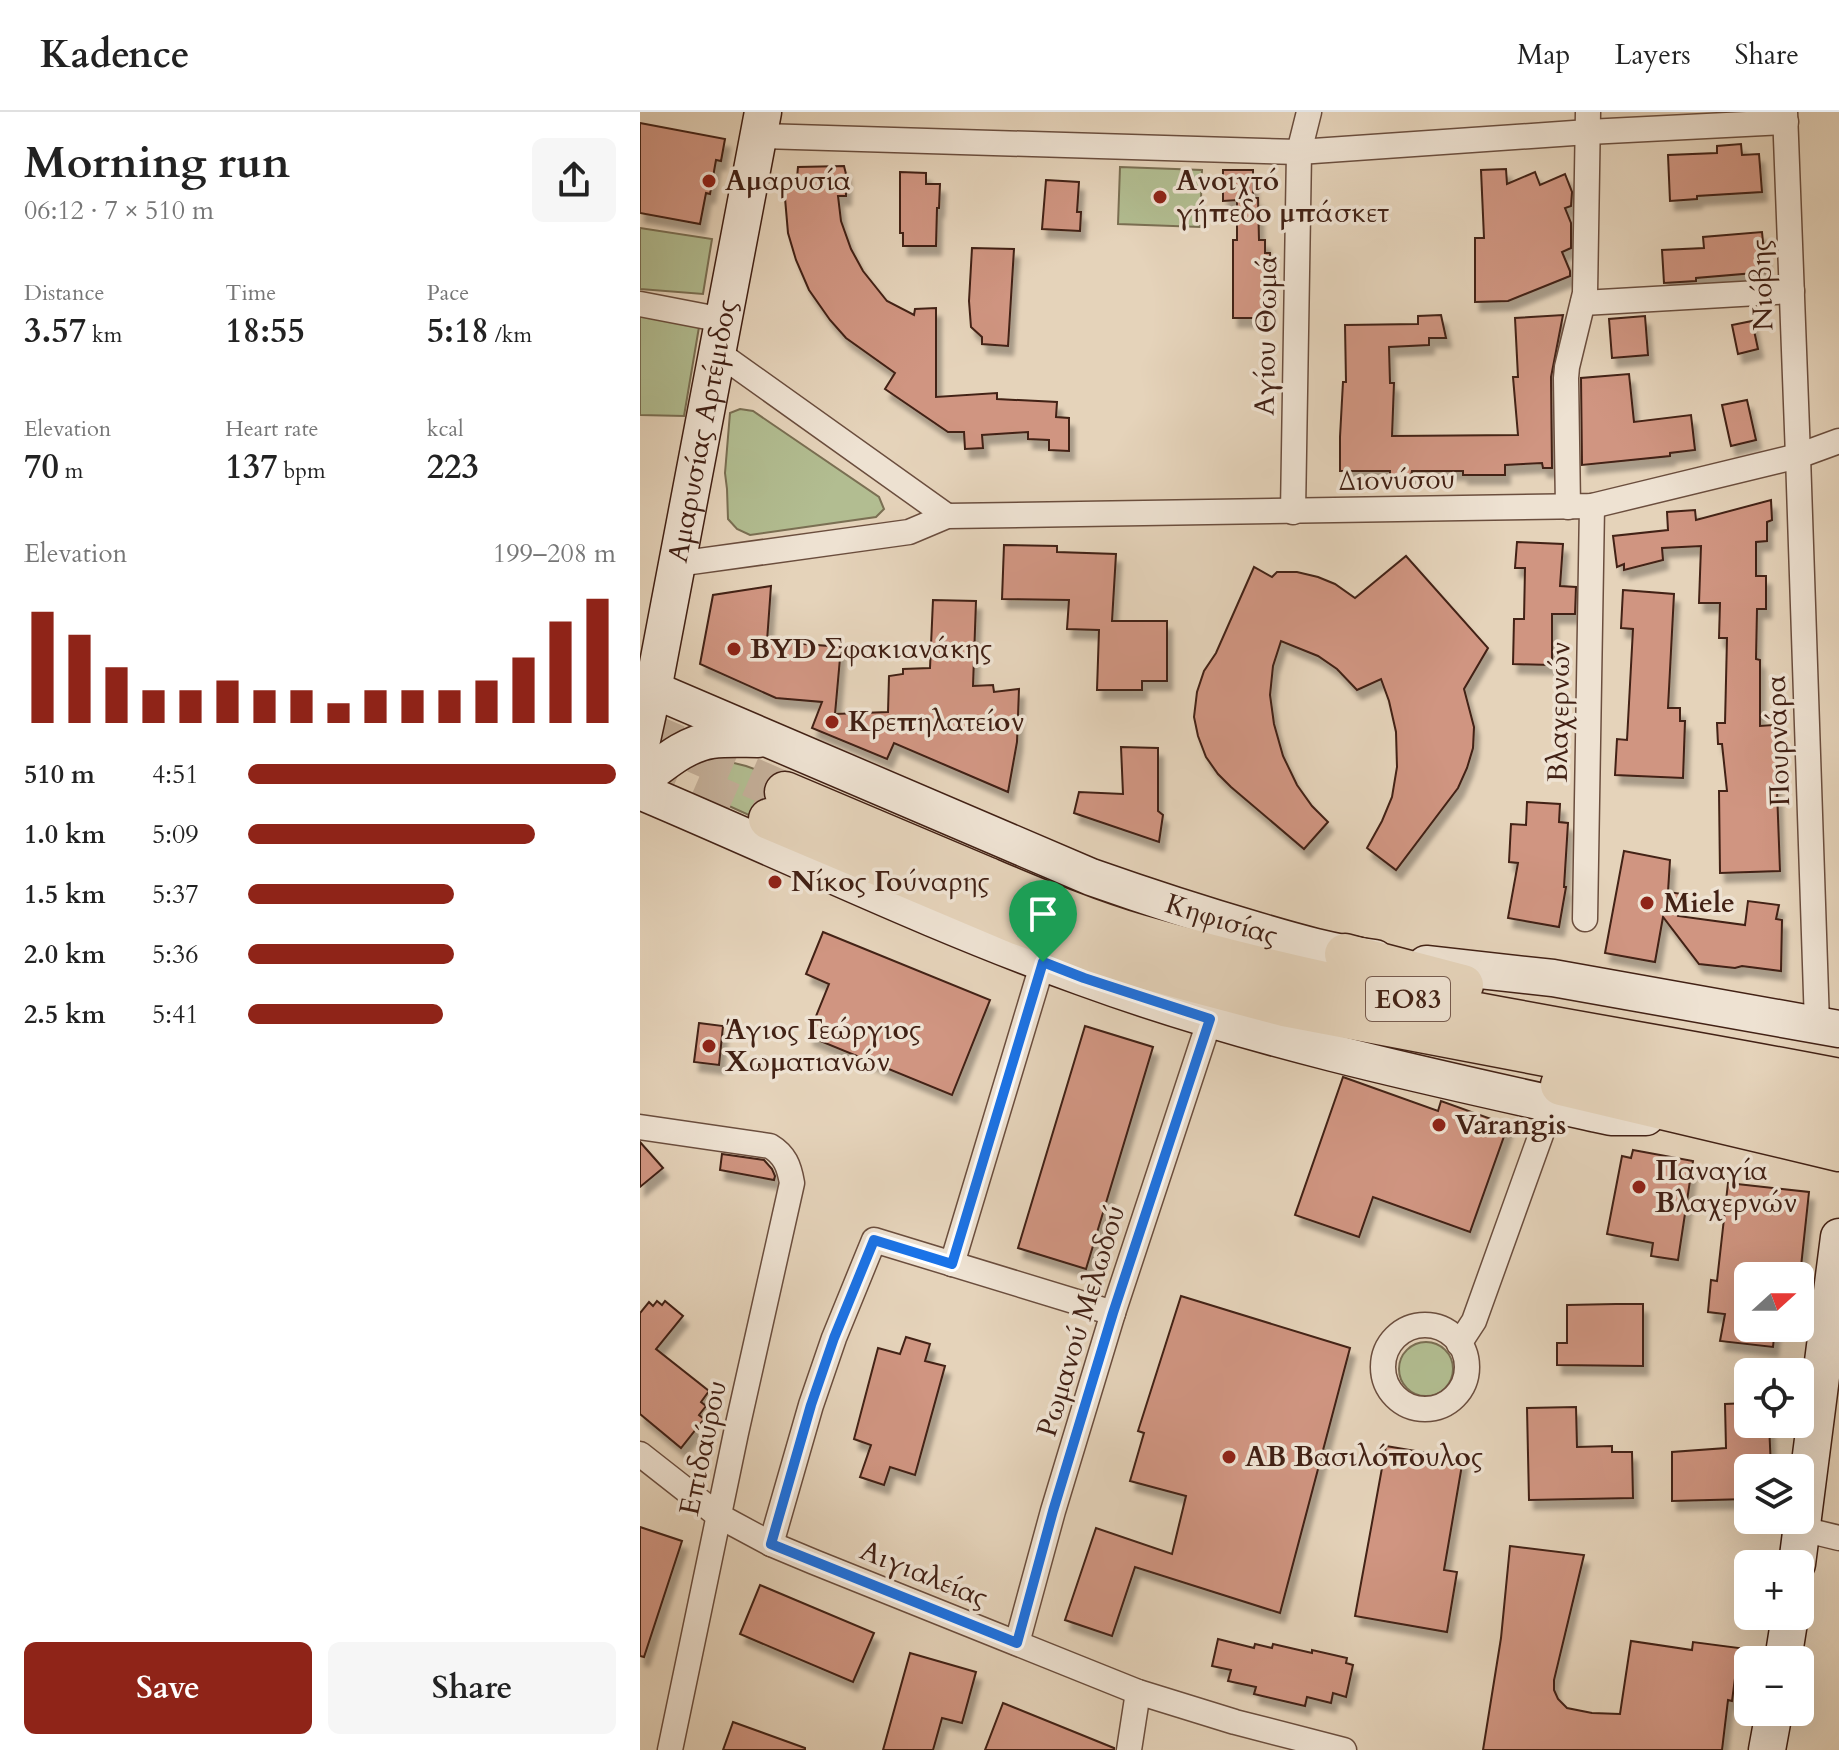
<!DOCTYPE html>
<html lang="en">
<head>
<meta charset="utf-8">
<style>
  :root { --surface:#fff; --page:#f6f6f6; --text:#222; --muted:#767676; --line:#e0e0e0; --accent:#8f2418 }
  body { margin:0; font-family:Cardo,serif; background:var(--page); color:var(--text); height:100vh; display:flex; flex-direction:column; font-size:30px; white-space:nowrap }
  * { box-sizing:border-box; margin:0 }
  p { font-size:26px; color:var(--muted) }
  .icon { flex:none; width:44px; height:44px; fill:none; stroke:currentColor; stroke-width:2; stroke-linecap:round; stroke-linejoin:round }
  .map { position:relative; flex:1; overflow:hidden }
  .side { display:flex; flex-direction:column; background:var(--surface); width:640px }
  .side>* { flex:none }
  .needle { width:52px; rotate:69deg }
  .fabs { position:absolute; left:1094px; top:1150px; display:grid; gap:16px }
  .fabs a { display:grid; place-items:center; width:80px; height:80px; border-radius:12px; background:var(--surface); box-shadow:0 8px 32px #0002; font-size:40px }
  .pin { position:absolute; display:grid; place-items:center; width:68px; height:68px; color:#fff; margin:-82px -34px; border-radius:50% 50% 50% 0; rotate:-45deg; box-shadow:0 0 8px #0007 }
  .pin .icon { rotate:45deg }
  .round { display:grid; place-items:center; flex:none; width:84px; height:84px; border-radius:12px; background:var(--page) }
  .head { display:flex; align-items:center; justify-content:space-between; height:136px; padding:0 24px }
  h1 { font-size:44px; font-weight:800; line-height:60px }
  .stats { display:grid; grid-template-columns:repeat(3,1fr); gap:12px; height:136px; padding:8px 24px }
  .stats div { display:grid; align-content:center }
  .stats b { font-size:34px; font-weight:800 }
  .stats small { font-size:22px; font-weight:400 }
  .stats p { font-size:22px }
  .chart { height:224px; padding:16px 24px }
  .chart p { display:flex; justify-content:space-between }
  .chart svg { width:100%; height:144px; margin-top:8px; stroke:var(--accent); stroke-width:6 }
  .button { display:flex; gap:16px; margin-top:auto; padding:16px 24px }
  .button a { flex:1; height:92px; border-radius:12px; background:var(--accent); color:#fff; font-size:32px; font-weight:800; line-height:92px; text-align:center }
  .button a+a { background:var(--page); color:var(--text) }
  ul { padding:0 24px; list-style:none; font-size:26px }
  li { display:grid; grid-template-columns:128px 96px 1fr; align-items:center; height:60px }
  li i { height:20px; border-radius:10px; background:var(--accent) }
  header { display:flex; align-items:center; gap:48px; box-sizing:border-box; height:112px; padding:0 40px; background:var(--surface); border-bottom:2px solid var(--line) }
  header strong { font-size:38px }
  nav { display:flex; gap:44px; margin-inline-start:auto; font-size:28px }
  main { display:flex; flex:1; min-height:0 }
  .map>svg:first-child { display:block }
  .green { fill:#b2bd91; stroke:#7a6f53; stroke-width:2 }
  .building { fill:#d09581; stroke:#422115; stroke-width:2; filter:url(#shadow) }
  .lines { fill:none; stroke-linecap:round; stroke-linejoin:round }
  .primary-tunnel { stroke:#c4af99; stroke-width:40; stroke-dasharray:40 20; stroke-linecap:butt }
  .street-casing { stroke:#6b4e3e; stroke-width:27 }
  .secondary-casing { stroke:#422115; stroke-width:39 }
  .primary-casing { stroke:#422115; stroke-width:43 }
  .street { stroke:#eee2d2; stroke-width:24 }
  .secondary { stroke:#eee2d2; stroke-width:36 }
  .primary { stroke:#e5d3ba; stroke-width:40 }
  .route-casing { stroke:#fff; stroke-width:16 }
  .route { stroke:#1a73e8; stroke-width:10 }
  .poi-dot { fill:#8f2418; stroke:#eee2d2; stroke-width:3 }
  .labels { text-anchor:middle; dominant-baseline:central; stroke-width:7; stroke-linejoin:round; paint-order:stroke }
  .shield { fill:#eee2d2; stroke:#765b4e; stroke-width:2 }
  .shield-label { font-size:26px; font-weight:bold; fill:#422115 }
  .poi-label { font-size:28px; font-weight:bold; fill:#422115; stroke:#eee2d2; text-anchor:start }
  .street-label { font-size:28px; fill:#422115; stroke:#eee2d2 }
</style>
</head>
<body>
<header>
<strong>Kadence</strong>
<nav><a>Map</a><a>Layers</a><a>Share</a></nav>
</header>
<main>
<section class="side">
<div class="head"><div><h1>Morning run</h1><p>06:12 · 7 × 510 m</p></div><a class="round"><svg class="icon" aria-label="share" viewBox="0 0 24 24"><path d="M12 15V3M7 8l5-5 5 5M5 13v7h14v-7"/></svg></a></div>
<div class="stats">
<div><p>Distance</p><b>3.57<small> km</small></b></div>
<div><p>Time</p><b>18:55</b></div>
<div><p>Pace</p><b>5:18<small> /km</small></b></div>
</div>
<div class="stats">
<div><p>Elevation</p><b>70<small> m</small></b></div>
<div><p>Heart rate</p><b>137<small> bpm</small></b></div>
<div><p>kcal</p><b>223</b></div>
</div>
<div class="chart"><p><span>Elevation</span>199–208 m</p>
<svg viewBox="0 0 160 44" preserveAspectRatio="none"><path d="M5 44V10M15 44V17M25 44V27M35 44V34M45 44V34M55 44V31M65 44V34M75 44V34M85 44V38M95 44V34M105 44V34M115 44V34M125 44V31M135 44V24M145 44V13M155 44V6"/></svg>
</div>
<ul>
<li><b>510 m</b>4:51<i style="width:100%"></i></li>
<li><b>1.0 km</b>5:09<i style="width:78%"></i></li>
<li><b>1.5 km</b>5:37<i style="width:56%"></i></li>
<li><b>2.0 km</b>5:36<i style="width:56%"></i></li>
<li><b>2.5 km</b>5:41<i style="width:53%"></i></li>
</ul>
<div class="button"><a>Save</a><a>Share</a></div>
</section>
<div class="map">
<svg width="1199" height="1638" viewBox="0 0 1199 1638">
  <defs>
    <filter id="shadow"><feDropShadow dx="5" dy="9" stdDeviation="2" flood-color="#0004"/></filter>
  </defs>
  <rect width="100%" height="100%" fill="#e5d3ba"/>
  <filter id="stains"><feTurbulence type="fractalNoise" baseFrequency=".0025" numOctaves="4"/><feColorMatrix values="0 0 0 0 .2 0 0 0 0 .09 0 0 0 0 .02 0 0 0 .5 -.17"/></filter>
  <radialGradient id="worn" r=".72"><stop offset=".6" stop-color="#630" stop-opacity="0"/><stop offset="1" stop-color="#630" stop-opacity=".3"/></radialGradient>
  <!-- green -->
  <g class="green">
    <path d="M480 55 562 58 560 115 478 112Z"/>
    <path d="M0 116 72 127 63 182 0 177Z"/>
    <path d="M0 204 59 215 44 304 0 303Z"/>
    <path d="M100 297 113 299 239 385 244 397 236 405 110 423 97 417 88 407 87 377 85 361 90 301Z"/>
    <path d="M74 646 106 654 128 662 111 704 89 694 60 678Z"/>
    <circle cx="786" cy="1257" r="27"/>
  </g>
  <!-- building -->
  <g class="building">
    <path d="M0 11 85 27 81 49 76 48 70 82 66 81 60 112 0 101Z"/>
    <path d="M1101 32 1102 43 1119 42 1122 80 1057 84V87L1030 89 1028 43 1077 41V34Z"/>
    <path d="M204 54 206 62V84H198L201 109 211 137 223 159 247 189 274 203 275 197 296 196V285L357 281V287L417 290 416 305 429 306V339L409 338V328L388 327V320L342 323 343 336 325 337 324 320H308L245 277 255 261 206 226 190 208 169 178 156 148 148 121 145 86 149 65 157 66 158 55Z"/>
    <path d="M866 57 867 72 895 60 900 73 925 62 932 80 931 94 925 96 931 111V136L922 140 930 159V164L868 189 835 190V126H844L841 58Z"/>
    <path d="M583 58H613V86H618L619 128H625V141H630L629 194H622V206H593V128H597V88L583 89Z"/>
    <path d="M260 60 286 61V72H300L299 96H297L296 134H263V121H260Z"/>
    <path d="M406 68 439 70 437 100H441L440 119 402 117Z"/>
    <path d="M1122 120 1126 160 1056 166V169L1024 171 1022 138 1064 136 1063 125Z"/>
    <path d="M332 136 374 137 368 234 342 232V225L331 215 329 189Z"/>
    <path d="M801 203 806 226H789V233L749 235 750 271H754L752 324 878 323 873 265H878L875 206 923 203 911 265 912 356H903L902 351 865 353V363H823V359H772L771 364H750V359H700V325L703 270H706L705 213 778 212V204Z"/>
    <path d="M1005 204 1008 243 972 246 969 207Z"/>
    <path d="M1112 209 1118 237 1098 242 1092 213Z"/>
    <path d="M989 262 994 310 1051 303 1055 338 1030 341V344L942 353 941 266Z"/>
    <path d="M1107 288 1116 328 1091 334 1082 293Z"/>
    <path d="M1131 388 1132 408 1127 410V429L1116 430V464H1126V497H1117L1116 547 1120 548V614L1133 613 1136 652 1140 759 1080 761 1079 679H1087L1082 632H1078L1077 611H1085L1087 526H1079L1080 491H1059L1061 434 1022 436 1023 448 984 458V452L977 455 973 424 1028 418 1027 400 1055 398 1056 408Z"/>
    <path d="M877 430 923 432 920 474 936 475 935 502H912V553L873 552 874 507H884L885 456H875Z"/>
    <path d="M364 433 417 434V440L476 442 472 509H527V569H502V578H457L459 518 427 517 429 488 362 487Z"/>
    <path d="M766 444 848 536 824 577 834 615 833 636 827 656 818 676 756 758 727 736 742 709 752 685 757 655 756 620 749 589 741 567 717 578 697 557 678 544 641 529 633 554 630 583 634 612 643 644 657 673 672 694 688 710 664 737 591 675 578 662 566 645 558 624 554 605 557 580 564 559 576 541 614 455 632 465 637 460H657L678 465 695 472 715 486Z"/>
    <path d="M131 474 127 529 201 535 195 602 248 600 249 564 263 562V557L290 556 293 488 336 489 333 574 353 573 354 580 379 577 377 630 368 680 254 631 247 647 172 616 182 590 136 586 60 552 73 483Z"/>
    <path d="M983 478 1034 482 1028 596H1040V609H1045L1043 666 975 663 977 627 987 628 993 517 981 516Z"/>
    <path d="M481 635 518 636V699L523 703 519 730 434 701 439 680 483 682Z"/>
    <path d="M887 690 920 692 919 710 928 711 924 775H926L919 815 868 806 878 751 869 750 871 712 886 713Z"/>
    <path d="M984 739 1030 748 1028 780 1042 782 1038 804 1105 813 1108 789 1139 793 1136 807 1142 808 1141 859 1102 854 1095 856 1059 852 1023 805 1015 850 965 841Z"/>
    <path d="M183 820 350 888 312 983 168 924 189 872 166 862Z"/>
    <path d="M59 911 83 914 79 953 54 950Z"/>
    <path d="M445 914 513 935 446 1157 378 1136Z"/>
    <path d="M703 965 798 999 801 989 868 1013 830 1120 733 1085 719 1125 655 1103Z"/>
    <path d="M0 1030 23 1056 0 1075Z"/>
    <path d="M993 1038 1053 1049 1038 1148 1011 1144 1013 1131 967 1122 982 1044 991 1046Z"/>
    <path d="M82 1042 124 1048 132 1057 135 1064 134 1068 80 1058Z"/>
    <path d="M1088 1071 1169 1080 1160 1164H1108V1216H1135L1133 1235 1080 1229 1085 1202 1068 1200 1071 1168 1077 1169Z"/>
    <path d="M541 1184 710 1236 640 1501 495 1455 472 1524 425 1508 456 1416 532 1442 546 1384 490 1369 504 1321 498 1319Z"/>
    <path d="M17 1189 22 1193 25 1189 43 1204 16 1237 69 1279 61 1290 66 1294 59 1303 64 1307 41 1336 0 1302V1201L9 1190 13 1194Z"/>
    <path d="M976 1192H1003V1254L917 1253V1231H927V1193Z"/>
    <path d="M266 1225 290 1232 285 1249 305 1254 275 1363 250 1355 244 1373 220 1365 231 1333 214 1327 238 1236 260 1242Z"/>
    <path d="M1108 1291V1312H1129L1131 1356H1108V1387L1032 1389V1340L1086 1336 1085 1292Z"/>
    <path d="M936 1295 937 1335 972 1334V1340H992L993 1386 889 1388 887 1296Z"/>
    <path d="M746 1334 823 1347 804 1458 817 1460 807 1520 715 1504Z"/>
    <path d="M0 1415 42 1429 4 1545 0 1544Z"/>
    <path d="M870 1434 944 1443 914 1568V1578L918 1587 927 1596 952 1601 980 1602 991 1529 1052 1538 1053 1530 1099 1536 1092 1589 1088 1588 1082 1638H843L861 1526Z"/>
    <path d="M120 1473 234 1521 213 1570 100 1522Z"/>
    <path d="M578 1527 614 1536 615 1532 632 1536 633 1532 672 1541V1538L707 1546 706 1551 713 1553 706 1585 693 1581 691 1591 667 1585 665 1594 614 1582 616 1575 588 1569 591 1558 572 1554Z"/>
    <path d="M270 1541 336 1560 322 1611 302 1606 293 1638H243Z"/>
    <path d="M363 1591 474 1636V1638H345Z"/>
    <path d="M93 1610 165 1636V1638H83Z"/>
  </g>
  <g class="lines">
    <!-- primary-tunnel -->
    <g class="primary-tunnel">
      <path d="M0 617 145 680"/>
      <path d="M0 651 129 707"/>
    </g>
    <!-- street casing -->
    <g class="street-casing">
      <g id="street">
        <path d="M1145 0 1158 344 1177 912"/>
        <path d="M119 24 659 40 948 20 1146 10"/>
        <path d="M943 191 1152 179"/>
        <path d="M0 192 83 208"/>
        <path d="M77 240 307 404"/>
        <path d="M928 395 926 266 927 255 945 181 948 0"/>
        <path d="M653 400 659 40 669 0"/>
        <path d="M37 452 269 420 307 404 952 394 1158 344 1199 329"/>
        <path d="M945 807 952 394"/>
        <path d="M0 1015 130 1034C145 1043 149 1054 152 1071L96 1321 30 1638"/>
        <path d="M312 1152 403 850"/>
        <circle cx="785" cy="1255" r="42"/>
        <path d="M819 1232 834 1209 912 992"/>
        <path d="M0 1342 79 1404 131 1432 174 1450 498 1580 595 1610 704 1638"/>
        <path d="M1162 1417 1199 1426"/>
        <path d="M131 1432 171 1293 194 1226 234 1128 473 1201"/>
        <path d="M377 1531 413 1399 473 1201 570 907"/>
        <path d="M489 1638 498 1580"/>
      </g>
    </g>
    <!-- secondary casing -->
    <g class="secondary-casing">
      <g id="secondary">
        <path id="s1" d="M0 572 451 765C505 784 560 802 615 818 655 830 694 841 735 846"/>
        <path id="s2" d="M0 637 13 578 123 0"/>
        <path d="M0 669C22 653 44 632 72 628 87 626 103 627 118 627"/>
        <path d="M0 679C147 741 291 811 442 865 609 926 784 964 957 1002L971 1005H1006"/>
        <path d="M786 852 913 866 1199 917"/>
        <path d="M1157 1452 1199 1125"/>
        <path d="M1143 1548 1150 1504"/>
        <path d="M1127 1638 1134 1600"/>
      </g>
    </g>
    <!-- primary casing -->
    <g class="primary-casing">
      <g id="primary">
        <path d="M145 680C212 708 279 737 346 765 396 786 447 808 499 823 728 890 965 921 1199 967"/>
        <path d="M129 707 380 813 486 852 644 894 1199 1000"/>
        <path d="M705 842 823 873"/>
        <path d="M921 973 1199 1039"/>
      </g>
    </g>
    <!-- street -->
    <use href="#street" class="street"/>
    <!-- secondary -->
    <use href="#secondary" class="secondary"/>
    <!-- primary -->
    <use href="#primary" class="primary"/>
  </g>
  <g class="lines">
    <!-- route casing -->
    <g class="route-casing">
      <path id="route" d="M403 850 444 866 570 907 473 1201 413 1399 377 1531 131 1432 171 1293 194 1226 234 1128 312 1152Z"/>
    </g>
    <!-- route -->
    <use href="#route" class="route"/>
  </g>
  <!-- markers -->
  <g class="poi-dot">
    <circle cx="69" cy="69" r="8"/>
    <circle cx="520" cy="85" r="8"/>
    <circle cx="94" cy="537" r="8"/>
    <circle cx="192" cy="610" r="8"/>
    <circle cx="135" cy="770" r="8"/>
    <circle cx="1007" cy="791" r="8"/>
    <circle cx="69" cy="934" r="8"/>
    <circle cx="799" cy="1013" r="8"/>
    <circle cx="999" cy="1075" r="8"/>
    <circle cx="589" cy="1345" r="8"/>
  </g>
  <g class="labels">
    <!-- shield labels -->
    <rect class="shield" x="726" y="865" width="84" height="44" rx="6"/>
    <g class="shield-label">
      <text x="768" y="887">ΕΟ83</text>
    </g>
    <!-- poi labels -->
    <g class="poi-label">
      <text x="85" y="69">Αμαρυσία</text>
      <text x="536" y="69">Ανοιχτό<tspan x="536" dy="32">γήπεδο μπάσκετ</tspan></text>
      <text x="110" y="537">BYD Σφακιανάκης</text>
      <text x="208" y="610">Κρεπηλατείον</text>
      <text x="151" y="770">Νίκος Γούναρης</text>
      <text x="1023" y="791">Miele</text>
      <text x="85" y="918">Άγιος Γεώργιος<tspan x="85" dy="32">Χωματιανών</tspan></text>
      <text x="815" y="1013">Varangis</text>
      <text x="1015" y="1059">Παναγία<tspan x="1015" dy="32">Βλαχερνών</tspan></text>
      <text x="605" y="1345">ΑΒ Βασιλόπουλος</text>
    </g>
    <!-- street labels -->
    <g class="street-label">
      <text transform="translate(1122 173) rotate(-92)">Νιόβης</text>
      <text transform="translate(626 223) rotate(-89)">Αγίου Θωμά</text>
      <text stroke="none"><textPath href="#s2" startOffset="324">Αμαρυσίας Αρτέμιδος</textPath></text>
      <text transform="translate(757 368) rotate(-1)">Διονύσου</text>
      <text transform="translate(919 600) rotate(-89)">Βλαχερνών</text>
      <text transform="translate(1138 629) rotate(-92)">Πουρνάρα</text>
      <text stroke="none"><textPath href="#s1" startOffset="628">Κηφισίας</textPath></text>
      <text transform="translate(441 1209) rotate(-73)">Ρωμανού Μελωδού</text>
      <text transform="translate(63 1336) rotate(-78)">Επιδαύρου</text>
      <text transform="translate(284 1462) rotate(22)">Αιγιαλείας</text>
    </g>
  </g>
  <rect width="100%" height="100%" filter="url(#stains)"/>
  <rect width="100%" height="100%" fill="url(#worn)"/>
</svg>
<div class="fabs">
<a><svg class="needle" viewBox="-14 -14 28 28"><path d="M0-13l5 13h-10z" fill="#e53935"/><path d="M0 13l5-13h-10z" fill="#767676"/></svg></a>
<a><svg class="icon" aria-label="locate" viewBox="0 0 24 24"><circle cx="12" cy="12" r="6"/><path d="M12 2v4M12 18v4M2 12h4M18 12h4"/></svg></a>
<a><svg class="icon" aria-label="layers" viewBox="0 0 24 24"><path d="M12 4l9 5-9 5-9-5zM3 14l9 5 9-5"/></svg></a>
<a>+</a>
<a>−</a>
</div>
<div class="pin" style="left:403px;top:850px;background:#1e9e55"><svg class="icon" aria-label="arrive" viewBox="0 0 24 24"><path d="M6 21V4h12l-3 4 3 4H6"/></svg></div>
</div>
</main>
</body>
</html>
